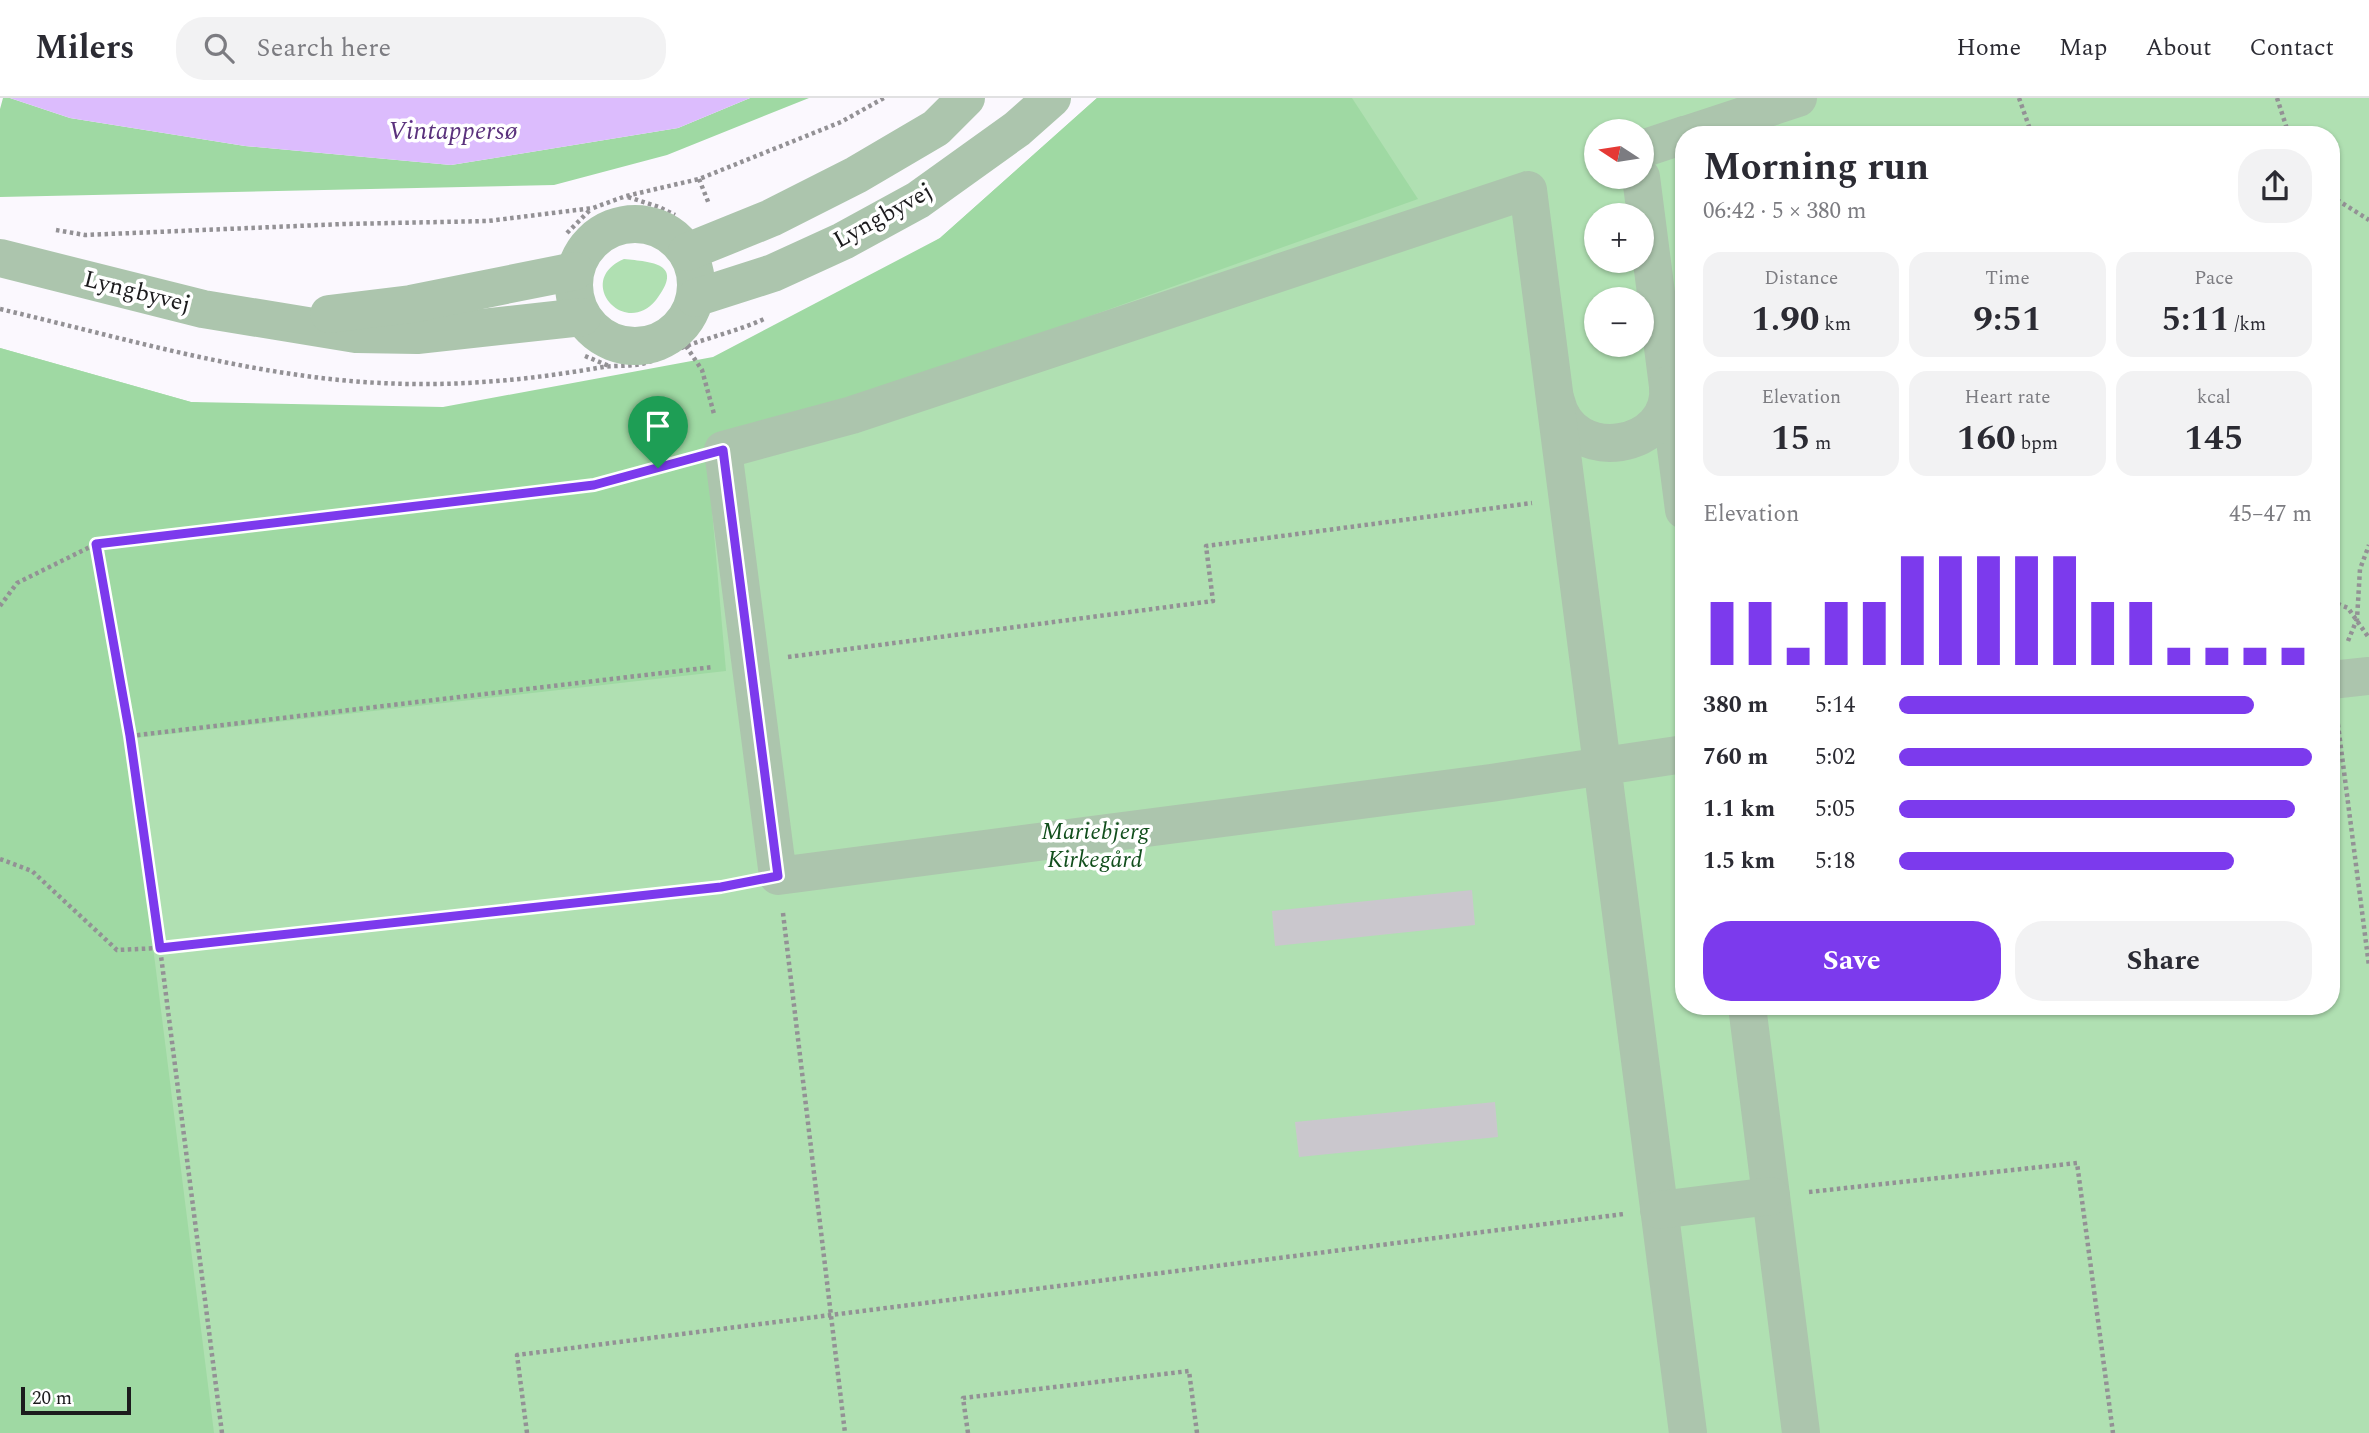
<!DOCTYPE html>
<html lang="en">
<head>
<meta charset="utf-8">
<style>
  :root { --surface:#fff; --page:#f2f2f3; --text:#2b2b33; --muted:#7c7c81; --line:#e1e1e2; --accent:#7c3aed }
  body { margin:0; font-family:Spectral,serif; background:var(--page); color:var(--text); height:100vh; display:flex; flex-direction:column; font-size:26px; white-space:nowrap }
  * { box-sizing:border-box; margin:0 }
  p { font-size:23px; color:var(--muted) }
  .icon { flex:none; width:38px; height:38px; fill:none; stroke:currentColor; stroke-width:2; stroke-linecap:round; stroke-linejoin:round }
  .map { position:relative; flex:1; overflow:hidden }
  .sheet { position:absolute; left:1675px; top:28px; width:665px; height:889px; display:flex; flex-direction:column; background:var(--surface); border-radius:28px; box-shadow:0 2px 5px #0004 }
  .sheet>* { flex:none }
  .needle { width:46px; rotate:282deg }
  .buttons { position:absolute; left:1584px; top:21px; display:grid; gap:14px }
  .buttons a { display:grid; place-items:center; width:70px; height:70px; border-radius:50%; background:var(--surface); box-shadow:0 2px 5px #0004; font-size:35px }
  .scale { position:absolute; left:21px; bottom:18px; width:110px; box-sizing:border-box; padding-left:7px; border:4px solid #1c1b1d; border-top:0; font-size:19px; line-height:24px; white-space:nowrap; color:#1c1b1d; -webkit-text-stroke:5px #fff; paint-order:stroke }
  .pin { position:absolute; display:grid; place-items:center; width:60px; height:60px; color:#fff; margin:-72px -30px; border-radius:50% 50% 50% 0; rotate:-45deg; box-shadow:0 0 7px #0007 }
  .pin .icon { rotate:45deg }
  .round { display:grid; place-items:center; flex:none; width:74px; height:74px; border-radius:28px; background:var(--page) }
  .headline { display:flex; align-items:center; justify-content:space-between; height:119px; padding:0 28px }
  h1 { font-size:38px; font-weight:700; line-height:52px }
  .figures { display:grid; grid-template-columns:repeat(3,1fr); gap:10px; height:119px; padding:7px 28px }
  .figures div { display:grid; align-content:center; border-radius:18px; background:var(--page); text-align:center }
  .figures b { font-size:35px; font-weight:700 }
  .figures small { font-size:19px; font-weight:400 }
  .figures p { font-size:19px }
  .chart { height:196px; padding:14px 28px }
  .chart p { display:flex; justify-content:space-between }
  .chart svg { width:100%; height:126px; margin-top:7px; stroke:var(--accent); stroke-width:6 }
  .button { display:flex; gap:14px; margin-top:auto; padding:14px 28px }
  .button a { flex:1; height:80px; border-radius:28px; background:var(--accent); color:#fff; font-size:28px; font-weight:700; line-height:80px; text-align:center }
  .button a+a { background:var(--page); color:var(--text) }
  ul { padding:0 28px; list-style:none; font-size:23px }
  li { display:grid; grid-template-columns:112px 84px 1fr; align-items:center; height:52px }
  li i { height:18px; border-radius:9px; background:var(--accent) }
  header { display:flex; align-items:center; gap:42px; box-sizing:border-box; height:98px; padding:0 35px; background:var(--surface); border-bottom:2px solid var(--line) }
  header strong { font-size:33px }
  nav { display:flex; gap:38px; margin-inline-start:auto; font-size:24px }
  .search { width:490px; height:63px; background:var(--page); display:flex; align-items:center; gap:18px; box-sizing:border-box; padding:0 24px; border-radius:28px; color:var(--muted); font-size:26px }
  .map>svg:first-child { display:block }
  .green { fill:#b0e0b2; fill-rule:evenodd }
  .forest { fill:#9fd9a3 }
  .water { fill:#dcbcfd }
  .building { fill:#cac7cd }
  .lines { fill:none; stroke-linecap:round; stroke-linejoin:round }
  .path { stroke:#939195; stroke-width:4.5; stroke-dasharray:3.5 3.5; stroke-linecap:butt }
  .minor { stroke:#acc5ad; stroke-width:38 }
  .route-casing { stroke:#fff; stroke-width:14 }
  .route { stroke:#7c3aed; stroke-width:9 }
  .labels { text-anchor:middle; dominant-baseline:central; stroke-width:7; stroke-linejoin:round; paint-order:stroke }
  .street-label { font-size:24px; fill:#1c1b1d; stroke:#fff }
  .park-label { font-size:24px; font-style:italic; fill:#124f1d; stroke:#fff }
  .water-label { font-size:26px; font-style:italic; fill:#5b327d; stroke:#fff }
</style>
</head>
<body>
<header>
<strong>Milers</strong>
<div class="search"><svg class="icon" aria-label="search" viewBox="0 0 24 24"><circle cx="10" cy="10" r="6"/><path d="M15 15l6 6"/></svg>Search here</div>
<nav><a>Home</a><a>Map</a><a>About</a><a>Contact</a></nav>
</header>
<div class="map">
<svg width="2369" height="1335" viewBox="0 0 2369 1335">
  <rect width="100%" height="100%" fill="#fbf8fe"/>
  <!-- green -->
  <g class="green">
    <path d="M1097 0H2369V1335H0V250L191 304 436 328 721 291 940 140ZM1596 33H1642V79H1596ZM1684 37H2331V908H1684ZM1596 117H1642V163H1596ZM1596 201H1642V247H1596Z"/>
    <path d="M624 161C652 164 685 165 656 202 624 241 574 182 624 161Z"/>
  </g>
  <!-- forest -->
  <g class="forest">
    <path d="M3 0H10L70 20 245 48 451 67 678 30 750 0H809L667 57 554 87 0 99V11Z"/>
    <path d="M1097 0H1352L1418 101 707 355 726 573 127 641 214 1335H0V250L191 304 443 309 713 259 940 140Z"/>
  </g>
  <!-- water -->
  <path class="water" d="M10 0H750L678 30 451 67 245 48 70 20Z"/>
  <!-- building -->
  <g class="building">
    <path d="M1472 792 1475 827 1275 848 1272 813Z"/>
    <path d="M1495 1004 1498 1039 1299 1059 1295 1024Z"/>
  </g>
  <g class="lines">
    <!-- path -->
    <g class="path">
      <path d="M2019 0 2032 37"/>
      <path d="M2277 0 2289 37"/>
      <path d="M699 81 709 106"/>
      <path d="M2331 98 2369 122"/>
      <path d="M628 99 659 109 675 117"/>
      <path d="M56 132 85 137 344 126 488 123 593 110 626 98 699 81 841 24 884 0"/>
      <path d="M567 135 590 112"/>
      <path d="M0 211C124 240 253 279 381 285 455 289 530 282 603 269 617 267 631 269 645 265 661 261 674 252 689 247 714 238 740 232 764 221"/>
      <path d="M686 248 702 272 714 316"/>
      <path d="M2331 254 2336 256 2331 284"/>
      <path d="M585 258 609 268"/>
      <path d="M2331 503 2348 510 2369 540"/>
      <path d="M0 508 17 485 96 446"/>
      <path d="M2348 543 2357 521 2360 471 2369 447"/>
      <path d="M788 559 1213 503 1206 448 1532 405"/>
      <path d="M2337 619 2369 868"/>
      <path d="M130 638 713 569"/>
      <path d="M0 761 32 773 117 852 160 850 130 638 96 446 594 388 686 362"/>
      <path d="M783 815 845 1335"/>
      <path d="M1809 1094 2077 1065 2113 1335"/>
      <path d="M222 1335 160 850 740 785"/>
      <path d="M527 1335 517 1257 1624 1116"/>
      <path d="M968 1335 963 1300 1189 1273 1197 1335"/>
    </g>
    <!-- minor -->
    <g class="minor">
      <path d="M1685 37 1798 0"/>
      <path d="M1642 51 1684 37"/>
      <path d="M1641 79 1684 412"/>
      <circle cx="635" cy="187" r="61"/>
      <path d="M687 154 771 120 856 77 936 30 966 0"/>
      <path d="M0 160 203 211 356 236 417 237 582 219"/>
      <path d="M695 200 773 175 843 143 918 102 1017 31 1052 0"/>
      <path d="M329 216 411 206 575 173"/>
      <path d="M1556 303C1571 369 1675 352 1668 287"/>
      <path d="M2331 582 2369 578"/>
      <path d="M1684 656 1491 685 778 778 723 352 852 317 1528 92C1581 506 1635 921 1688 1335"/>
      <path d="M1747 908 1801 1335"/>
      <path d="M1659 1112 1771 1098"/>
    </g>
  </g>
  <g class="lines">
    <!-- route casing -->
    <g class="route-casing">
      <path id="route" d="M723 352 778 778 721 789 160 850 130 638 96 446 594 387Z"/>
    </g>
    <!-- route -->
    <use href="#route" class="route"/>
  </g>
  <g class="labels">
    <!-- street labels -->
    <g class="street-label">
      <text transform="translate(883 118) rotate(-29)">Lyngbyvej</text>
      <text transform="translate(137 194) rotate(14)">Lyngbyvej</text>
    </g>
    <!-- park labels -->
    <g class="park-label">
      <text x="1095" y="734">Mariebjerg<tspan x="1095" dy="28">Kirkegård</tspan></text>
    </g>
    <!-- water labels -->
    <g class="water-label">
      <text x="453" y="33">Vintappersø</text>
    </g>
  </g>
</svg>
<div class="buttons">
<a><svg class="needle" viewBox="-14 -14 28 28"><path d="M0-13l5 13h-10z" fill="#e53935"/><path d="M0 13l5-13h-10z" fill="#7c7c81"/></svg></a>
<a>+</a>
<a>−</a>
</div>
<div class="scale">20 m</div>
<div class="pin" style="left:658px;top:370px;background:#1e9e55"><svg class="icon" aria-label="arrive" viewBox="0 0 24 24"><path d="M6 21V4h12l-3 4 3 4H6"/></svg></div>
<section class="sheet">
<div class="headline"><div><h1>Morning run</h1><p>06:42 · 5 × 380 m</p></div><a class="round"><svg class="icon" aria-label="share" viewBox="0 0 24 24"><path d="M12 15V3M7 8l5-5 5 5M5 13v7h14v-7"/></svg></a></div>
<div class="figures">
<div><p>Distance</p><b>1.90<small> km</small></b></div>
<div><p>Time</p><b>9:51</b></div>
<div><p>Pace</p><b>5:11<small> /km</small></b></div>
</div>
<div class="figures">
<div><p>Elevation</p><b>15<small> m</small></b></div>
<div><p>Heart rate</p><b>160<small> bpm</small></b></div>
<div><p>kcal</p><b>145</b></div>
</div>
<div class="chart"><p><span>Elevation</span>45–47 m</p>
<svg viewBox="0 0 160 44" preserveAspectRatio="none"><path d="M5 44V22M15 44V22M25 44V38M35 44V22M45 44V22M55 44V6M65 44V6M75 44V6M85 44V6M95 44V6M105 44V22M115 44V22M125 44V38M135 44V38M145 44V38M155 44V38"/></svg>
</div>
<ul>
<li><b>380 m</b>5:14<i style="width:86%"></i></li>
<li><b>760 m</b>5:02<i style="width:100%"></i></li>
<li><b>1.1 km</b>5:05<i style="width:96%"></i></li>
<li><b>1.5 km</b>5:18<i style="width:81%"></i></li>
</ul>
<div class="button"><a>Save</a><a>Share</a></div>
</section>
</div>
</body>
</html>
